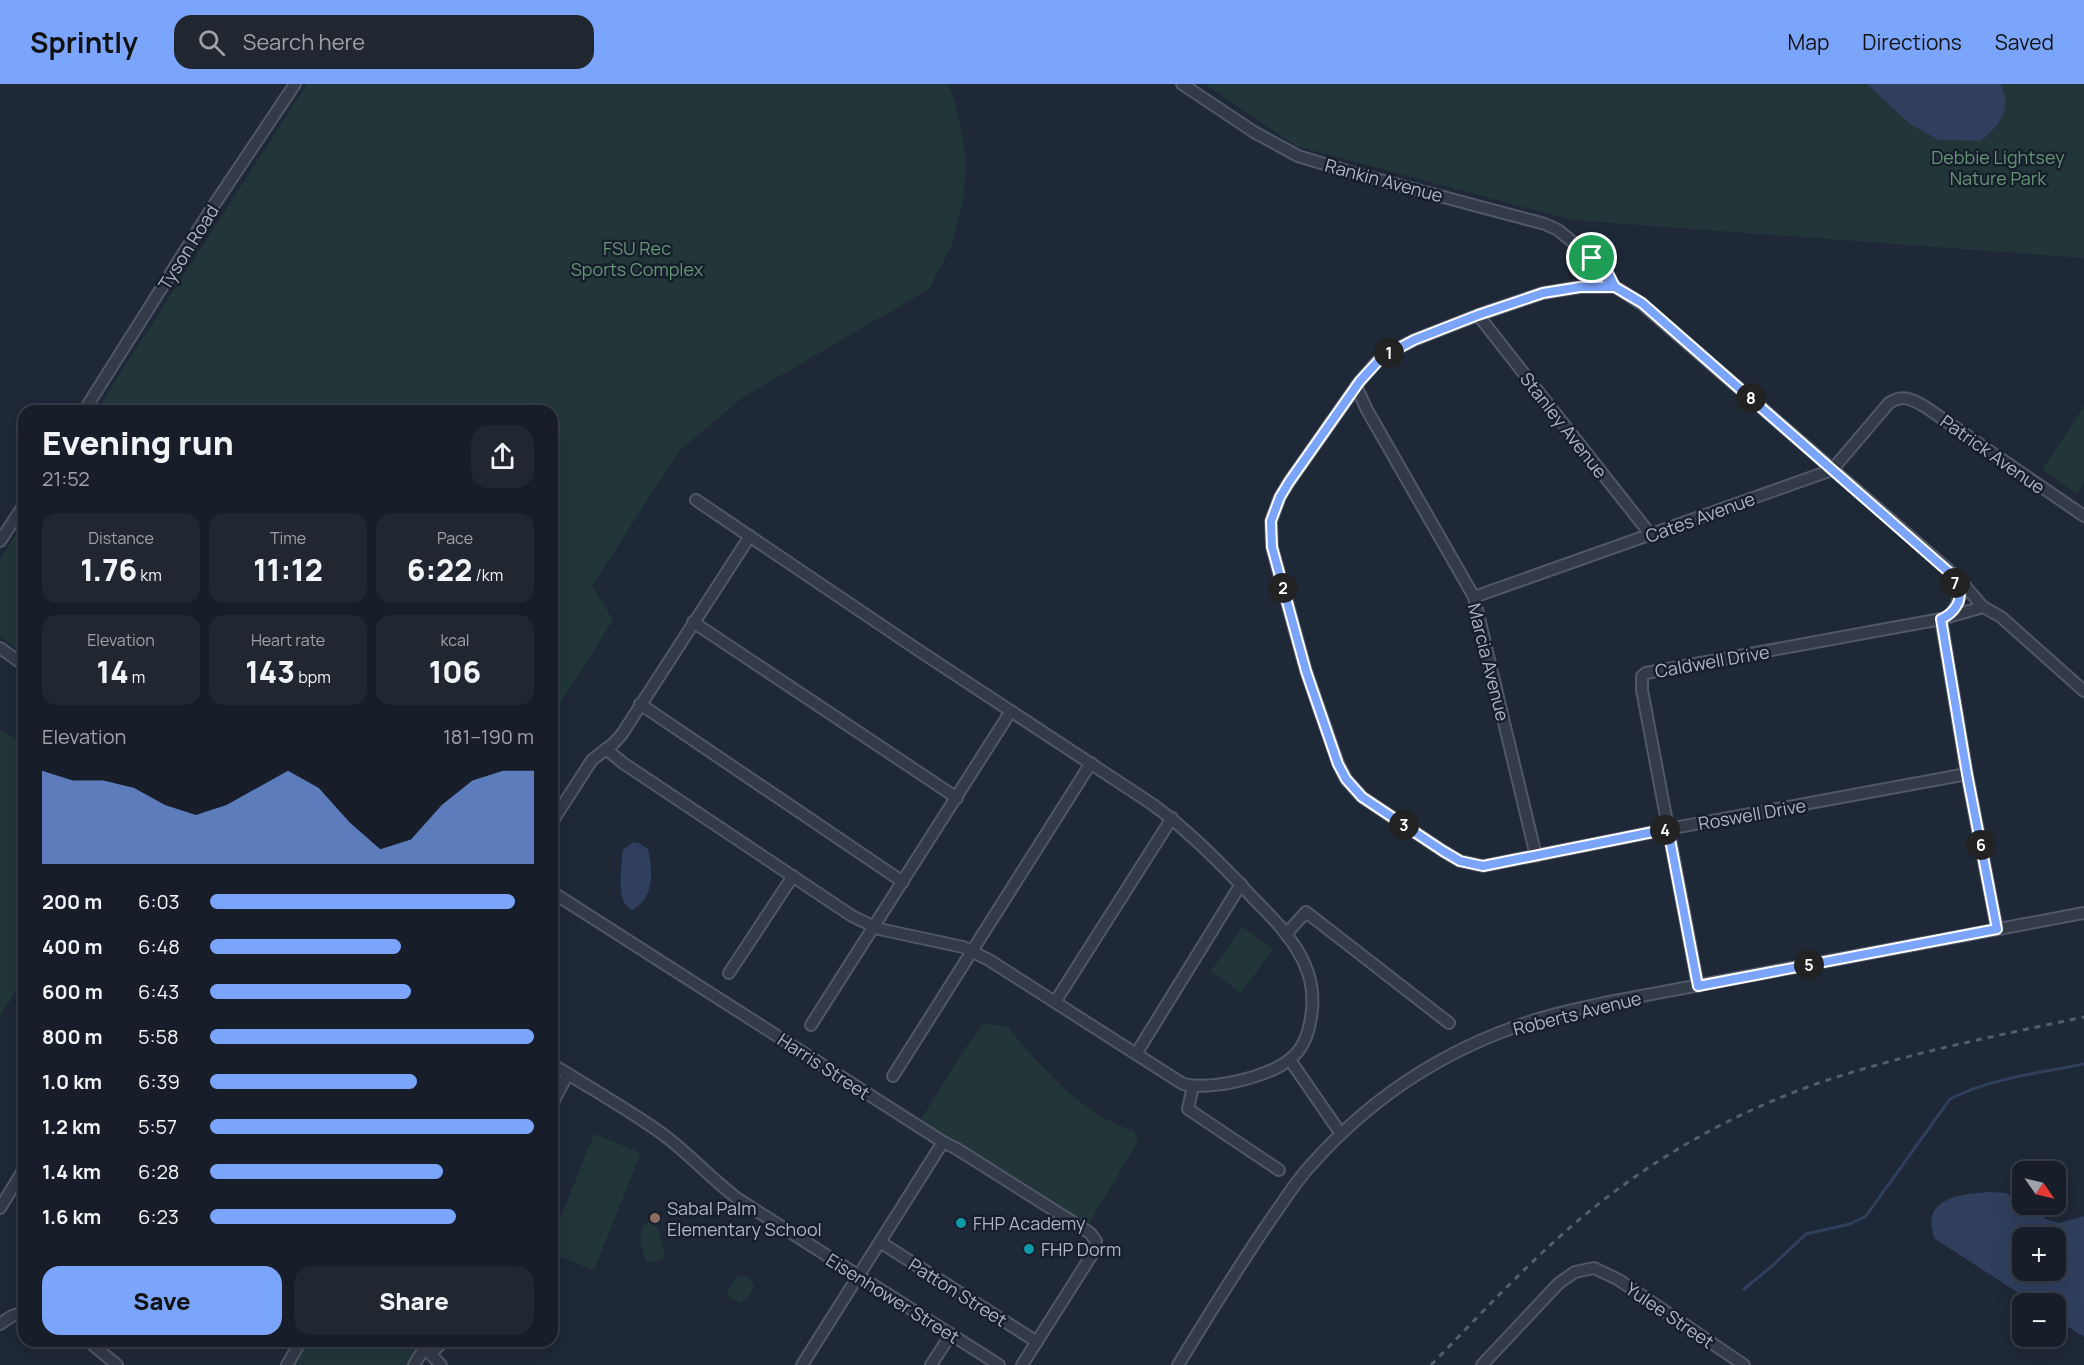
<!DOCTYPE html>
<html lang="en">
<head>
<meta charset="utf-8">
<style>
  :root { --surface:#171e29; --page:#202731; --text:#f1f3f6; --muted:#9ea2a8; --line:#363c46; --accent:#7ba4fb }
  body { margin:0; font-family:Manrope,sans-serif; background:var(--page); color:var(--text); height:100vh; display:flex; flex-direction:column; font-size:22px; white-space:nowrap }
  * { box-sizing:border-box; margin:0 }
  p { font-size:20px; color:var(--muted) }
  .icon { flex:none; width:33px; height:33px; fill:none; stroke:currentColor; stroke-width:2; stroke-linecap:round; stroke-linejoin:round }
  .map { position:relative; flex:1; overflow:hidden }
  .details { position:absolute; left:18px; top:321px; width:540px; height:942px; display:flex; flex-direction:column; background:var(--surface); border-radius:18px; box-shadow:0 6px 24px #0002,0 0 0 2px var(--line) }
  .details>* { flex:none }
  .needle { width:39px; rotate:124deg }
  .controls { position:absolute; left:2012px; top:1077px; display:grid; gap:12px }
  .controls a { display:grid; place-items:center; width:54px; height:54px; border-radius:12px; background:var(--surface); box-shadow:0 6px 24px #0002,0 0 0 2px var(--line); font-size:30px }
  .pin { position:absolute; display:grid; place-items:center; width:51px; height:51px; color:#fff; margin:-26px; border:3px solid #fff; border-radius:50%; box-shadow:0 2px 6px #0007 }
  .km { position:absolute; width:30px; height:30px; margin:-15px; border-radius:50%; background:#222; color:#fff; font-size:16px; line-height:30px; text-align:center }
  .round { display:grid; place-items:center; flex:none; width:63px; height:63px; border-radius:18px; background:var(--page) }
  .headline { display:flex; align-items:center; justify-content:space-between; height:102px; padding:0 24px }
  h1 { font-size:33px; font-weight:800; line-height:45px }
  .figures { display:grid; grid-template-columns:repeat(3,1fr); gap:9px; height:102px; padding:6px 24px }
  .figures div { display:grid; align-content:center; border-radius:15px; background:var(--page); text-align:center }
  .figures b { font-size:30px; font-weight:800 }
  .figures small { font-size:16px; font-weight:400 }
  .figures p { font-size:16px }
  .chart { height:168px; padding:12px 24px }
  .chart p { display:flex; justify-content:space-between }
  .chart svg { width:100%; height:108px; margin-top:6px; fill:var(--accent); opacity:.7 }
  .cta { display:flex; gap:12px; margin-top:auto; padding:12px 24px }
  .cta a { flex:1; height:69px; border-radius:18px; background:var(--accent); color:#111; font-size:24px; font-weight:800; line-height:69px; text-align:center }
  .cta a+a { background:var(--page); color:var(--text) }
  ul { padding:0 24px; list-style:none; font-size:20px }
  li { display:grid; grid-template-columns:96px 72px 1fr; align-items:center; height:45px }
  li i { height:15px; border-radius:8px; background:var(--accent) }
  header { display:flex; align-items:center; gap:36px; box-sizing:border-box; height:84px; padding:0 30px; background:var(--accent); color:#111 }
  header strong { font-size:28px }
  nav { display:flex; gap:33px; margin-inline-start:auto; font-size:21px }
  .search { width:420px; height:54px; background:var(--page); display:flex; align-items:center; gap:15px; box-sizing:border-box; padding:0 21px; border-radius:18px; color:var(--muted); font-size:22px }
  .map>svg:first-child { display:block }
  .green { fill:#22363a }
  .water { fill:#303f5e; fill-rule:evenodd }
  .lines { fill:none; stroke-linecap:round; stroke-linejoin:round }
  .stream { stroke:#303f5e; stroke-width:3 }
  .minor-casing { stroke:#505766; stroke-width:14 }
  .minor { stroke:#333a48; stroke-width:10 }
  .rail { stroke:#545d6f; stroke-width:3; stroke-dasharray:6 6; stroke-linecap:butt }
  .route-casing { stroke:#fff; stroke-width:12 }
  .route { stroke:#7ba4fb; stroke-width:8 }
  .education-dot { fill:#8d6e63; stroke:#181f2c; stroke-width:2 }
  .culture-dot { fill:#0f9aa8; stroke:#181f2c; stroke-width:2 }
  .labels { text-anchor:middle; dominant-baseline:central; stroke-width:5; stroke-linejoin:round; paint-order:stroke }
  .park-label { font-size:18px; fill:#649673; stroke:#181f2c }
  .street-label { font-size:18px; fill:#adb4c5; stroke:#181f2c }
  .poi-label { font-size:18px; fill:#adb4c5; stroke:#181f2c; text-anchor:start }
</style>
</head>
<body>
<header>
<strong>Sprintly</strong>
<div class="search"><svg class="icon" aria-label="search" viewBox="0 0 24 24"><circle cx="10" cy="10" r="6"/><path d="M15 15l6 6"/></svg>Search here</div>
<nav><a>Map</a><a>Directions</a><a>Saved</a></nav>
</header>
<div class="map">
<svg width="2084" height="1281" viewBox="0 0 2084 1281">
  <rect width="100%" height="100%" fill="#1f2837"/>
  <!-- green -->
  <g class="green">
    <path d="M307 0H948L956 21 966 74 964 111 952 161 929 205 742 314 679 367 592 502 613 536 552 632V327H96Z"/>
    <path d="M1205 0H2084V174L1572 136 1296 62Z"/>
    <path d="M2084 322V398L2077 410 2042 386Z"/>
    <path d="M24 438V570L0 553V475Z"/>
    <path d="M0 645 24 661V895L0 932Z"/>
    <path d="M1242 843 1273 865 1241 909 1211 887Z"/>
    <path d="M984 940 1007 942C1033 974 1068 1013 1104 1034 1113 1039 1124 1043 1134 1047L1138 1058 1088 1141 918 1040 966 963Z"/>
    <path d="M594 1050 641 1069 594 1186 552 1170V1155Z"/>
    <path d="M650 1137 658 1144 665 1172 654 1178H646L640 1157 643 1142Z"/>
    <path d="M738 1192 749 1193 754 1202 751 1209 741 1220 728 1212 727 1209Z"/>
    <path d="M308 1257H410L414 1260V1270L409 1281H294Z"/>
  </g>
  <!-- water -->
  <g class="water">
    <path d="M1867 0H2000C2014 25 1999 41 1981 57L1939 56 1910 40Z"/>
    <path d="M633 758 639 759 648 765C653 788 655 813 632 826 631 826 625 820 625 820 618 809 621 778 623 766Z"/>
    <path d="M1991 1108 2006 1109 2048 1136 2059 1139 2084 1132V1253L2055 1234V1220L2034 1219 1935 1155C1919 1113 1962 1110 1991 1108ZM2022 1154H2055V1186H2022Z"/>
  </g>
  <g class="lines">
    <!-- stream -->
    <path class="stream" d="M1744 1205 1772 1182 1806 1150 1850 1140 1866 1132 1950 1015C1991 994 2039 989 2084 980"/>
    <!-- minor casing -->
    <g class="minor-casing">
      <g id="minor">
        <path d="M1182 0 1254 48 1298 72 1357 90 1545 140 1558 146 1596 177"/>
        <path d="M1591 174 1608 198 1642 220 1959 495 1983 523"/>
        <path d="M1615 203H1580L1543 209 1478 231 1414 256 1381 273 1360 297 1289 398 1280 413 1271 437 1272 463 1306 587 1338 679 1346 695 1362 713 1443 767 1460 777 1483 782 1668 745 1967 690"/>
        <path d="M1478 231 1650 450"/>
        <path d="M1356 302 1367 326 1474 513 1536 772"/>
        <path d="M84 327 212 124 295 0"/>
        <path d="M0 457 24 421"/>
        <path d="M1474 513 1832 386 1889 319C1902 310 1911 315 1924 322L2084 432"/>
        <path d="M1978 520 2001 533 2084 607"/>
        <path d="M1950 531 1958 519 1959 503"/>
        <path d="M1941 535 1967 690 1997 845"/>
        <path d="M693 538 957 714"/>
        <path d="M0 564 24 581"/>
        <path d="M640 620 903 798"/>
        <path d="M606 665 623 679 852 832 879 845 963 863 989 876 1183 1000C1210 1006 1256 995 1280 982 1298 972 1306 959 1310 939 1314 920 1313 899 1305 881 1294 855 1272 833 1252 813 1221 779 1189 747 1152 720L918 566 696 416"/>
        <path d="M552 738 592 676 614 659 622 650 750 452"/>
        <path d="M552 808 943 1058 957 1065 1090 1149 1096 1157 1093 1169 1022 1281"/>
        <path d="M1286 850 1306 828 1449 939"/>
        <path d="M729 889 793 792"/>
        <path d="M1698 902 1642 606V592L1646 589 1941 535 1983 523"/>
        <path d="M1055 918 1172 734"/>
        <path d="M811 941 1011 627"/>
        <path d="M1136 970 1241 800"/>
        <path d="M1290 976 1341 1050"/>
        <path d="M552 980C588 1003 626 1024 661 1049 689 1069 711 1095 738 1115L999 1281"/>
        <path d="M893 992 1091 679"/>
        <path d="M1193 1002 1188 1025 1279 1086"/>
        <path d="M552 1020 568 990"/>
        <path d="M0 1124 24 1085"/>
        <path d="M880 1158 1037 1258"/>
        <path d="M0 1240 12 1232 24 1228"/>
        <path d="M88 1257 117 1281"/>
        <path d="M418 1257 441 1281"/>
        <path d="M431 1269 444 1257"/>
        <path d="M287 1281 301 1257"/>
        <path d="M414 1281 425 1263"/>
        <path d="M802 1281 943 1058"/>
        <path d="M931 1281 951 1250"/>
        <path d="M1178 1281C1208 1232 1238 1183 1271 1135 1284 1117 1296 1097 1311 1081 1366 1019 1435 972 1512 944 1542 932 1573 926 1604 919L2084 829"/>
        <path d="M1482 1281 1559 1199 1575 1188 1594 1184 1619 1196 1744 1281"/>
      </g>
    </g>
    <!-- minor -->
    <use href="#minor" class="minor"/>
    <!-- rail -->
    <path class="rail" d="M1431 1281C1486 1225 1539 1166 1601 1118 1671 1063 1752 1020 1837 993 1918 967 2001 951 2084 933"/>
  </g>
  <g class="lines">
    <!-- route casing -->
    <g class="route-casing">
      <path id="route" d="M1592 174 1608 198 1615 203H1580L1543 209 1478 231 1414 256 1382 273 1360 297 1289 398 1280 413 1271 437 1272 463 1306 587 1338 680 1346 695 1362 713 1443 767 1460 777 1483 782 1668 745 1698 902 1997 845 1967 690 1941 535C1953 530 1964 517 1958 503 1956 498 1953 494 1950 489L1642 219 1615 203 1607 187 1592 174"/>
    </g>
    <!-- route -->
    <use href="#route" class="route"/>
  </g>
  <!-- markers -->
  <circle class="education-dot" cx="655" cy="1134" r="6"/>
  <g class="culture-dot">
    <circle cx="961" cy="1139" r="6"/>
    <circle cx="1029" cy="1165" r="6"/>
  </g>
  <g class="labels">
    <!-- park labels -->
    <g class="park-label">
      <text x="1998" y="73">Debbie Lightsey<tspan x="1998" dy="21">Nature Park</tspan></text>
      <text x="637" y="164">FSU Rec<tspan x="637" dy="21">Sports Complex</tspan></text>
    </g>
    <!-- street labels -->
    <g class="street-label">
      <text transform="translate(1384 96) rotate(15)">Rankin Avenue</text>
      <text transform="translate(188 163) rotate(-58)">Tyson Road</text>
      <text transform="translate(1564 341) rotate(52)">Stanley Avenue</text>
      <text transform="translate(1993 370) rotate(35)">Patrick Avenue</text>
      <text transform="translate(1700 433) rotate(-20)">Cates Avenue</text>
      <text transform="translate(1712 577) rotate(-10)">Caldwell Drive</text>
      <text transform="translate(1489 578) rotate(76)">Marcia Avenue</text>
      <text transform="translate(1752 730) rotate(-10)">Roswell Drive</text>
      <text transform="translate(1577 929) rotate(-14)">Roberts Avenue</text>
      <text transform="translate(824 982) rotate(33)">Harris Street</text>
      <text transform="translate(958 1208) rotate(32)">Patton Street</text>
      <text transform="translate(893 1214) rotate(32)">Eisenhower Street</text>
      <text transform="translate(1670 1231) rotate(34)">Yulee Street</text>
    </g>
    <!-- poi labels -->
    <g class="poi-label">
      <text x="667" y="1124">Sabal Palm<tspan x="667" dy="21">Elementary School</tspan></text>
      <text x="973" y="1139">FHP Academy</text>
      <text x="1041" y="1165">FHP Dorm</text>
    </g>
  </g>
</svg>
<div class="controls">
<a><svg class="needle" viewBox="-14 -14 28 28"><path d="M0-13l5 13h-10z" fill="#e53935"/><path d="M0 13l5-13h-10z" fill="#9ea2a8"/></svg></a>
<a>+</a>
<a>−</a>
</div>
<div class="pin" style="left:1592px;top:174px;background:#1e9e55"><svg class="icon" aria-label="arrive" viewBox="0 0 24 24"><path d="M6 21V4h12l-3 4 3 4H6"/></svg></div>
<b class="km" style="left:1389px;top:269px">1</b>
<b class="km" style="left:1283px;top:504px">2</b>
<b class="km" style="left:1404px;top:741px">3</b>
<b class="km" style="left:1665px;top:746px">4</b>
<b class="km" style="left:1809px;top:881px">5</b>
<b class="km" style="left:1981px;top:761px">6</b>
<b class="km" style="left:1955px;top:499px">7</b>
<b class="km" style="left:1751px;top:314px">8</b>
<section class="details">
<div class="headline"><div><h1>Evening run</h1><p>21:52</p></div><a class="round"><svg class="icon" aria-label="share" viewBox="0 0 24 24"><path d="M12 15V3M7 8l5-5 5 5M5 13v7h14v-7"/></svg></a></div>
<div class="figures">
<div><p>Distance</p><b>1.76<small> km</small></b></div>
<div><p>Time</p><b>11:12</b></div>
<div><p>Pace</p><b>6:22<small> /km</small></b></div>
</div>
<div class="figures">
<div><p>Elevation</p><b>14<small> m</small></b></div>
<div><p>Heart rate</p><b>143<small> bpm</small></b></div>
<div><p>kcal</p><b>106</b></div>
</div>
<div class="chart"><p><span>Elevation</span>181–190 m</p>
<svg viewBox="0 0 160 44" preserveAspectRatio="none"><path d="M0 44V6L10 10L20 10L30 13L40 20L50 24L60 20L70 13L80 6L90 13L100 27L110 38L120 34L130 20L140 10L150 6L160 6V44z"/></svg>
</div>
<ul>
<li><b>200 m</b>6:03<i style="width:94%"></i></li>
<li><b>400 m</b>6:48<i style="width:59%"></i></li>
<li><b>600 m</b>6:43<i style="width:62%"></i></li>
<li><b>800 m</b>5:58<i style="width:100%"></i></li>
<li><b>1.0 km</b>6:39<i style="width:64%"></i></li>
<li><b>1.2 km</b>5:57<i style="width:100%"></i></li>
<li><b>1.4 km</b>6:28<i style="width:72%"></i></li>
<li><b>1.6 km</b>6:23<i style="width:76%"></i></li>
</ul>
<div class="cta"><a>Save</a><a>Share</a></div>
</section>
</div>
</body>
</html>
